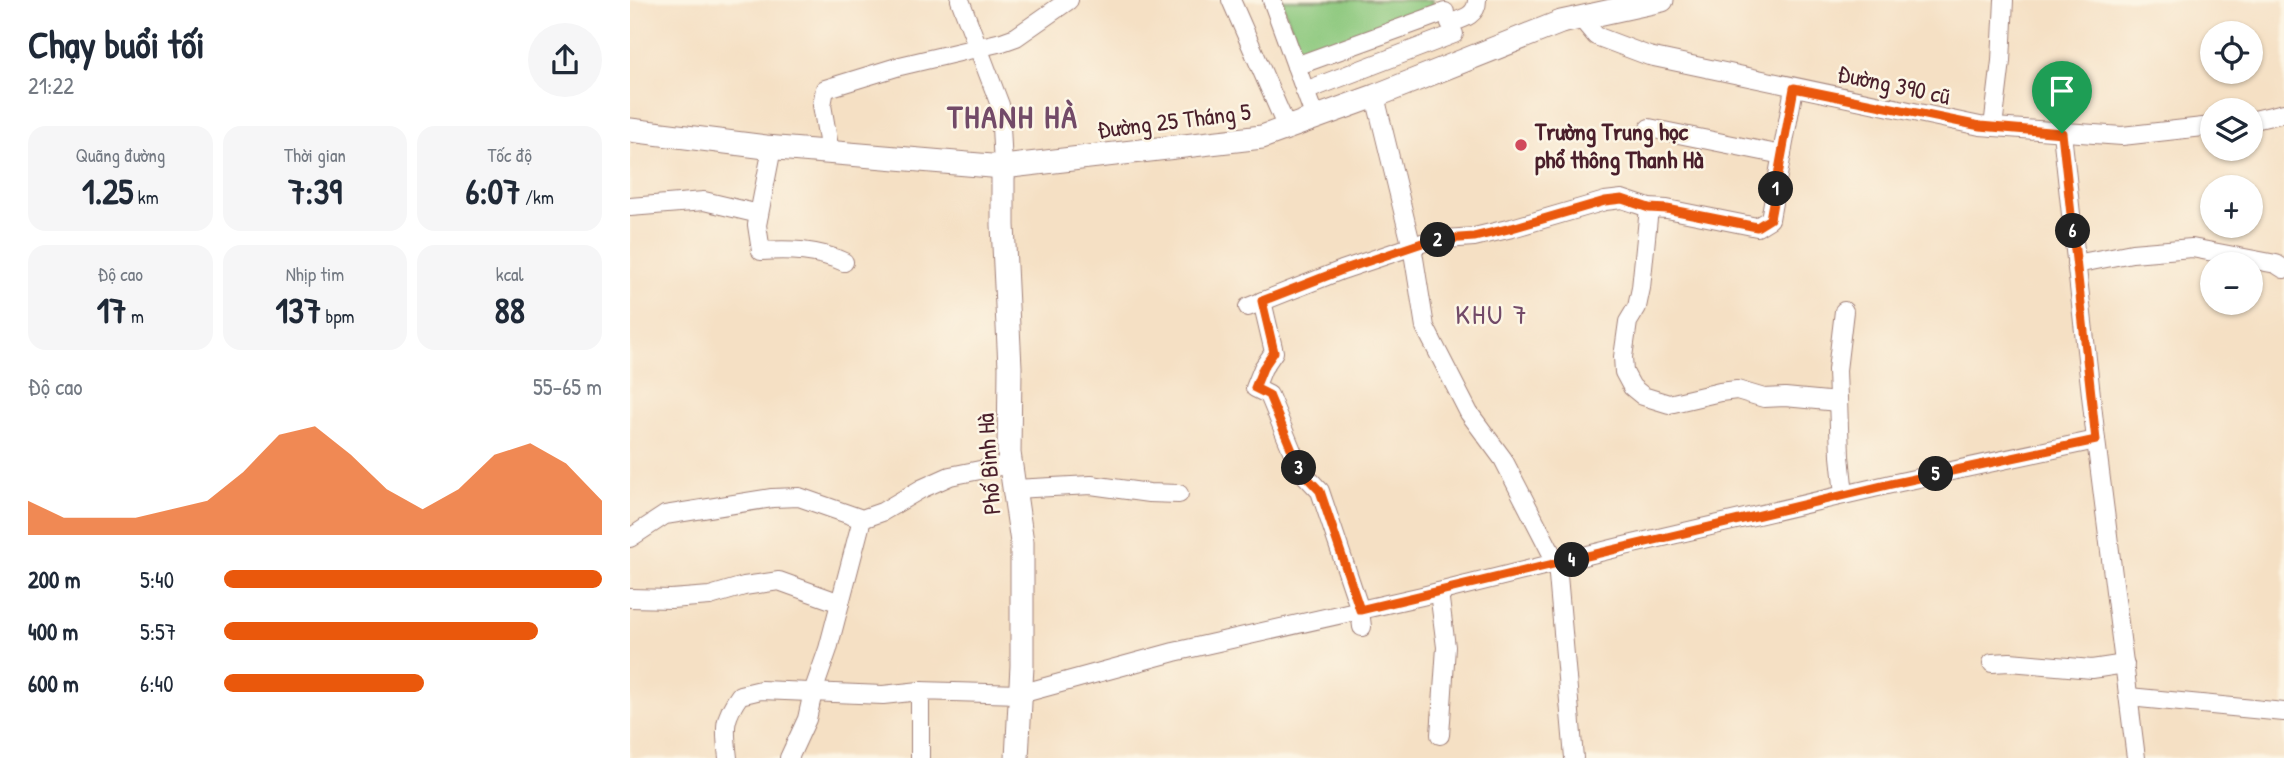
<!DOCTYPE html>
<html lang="vi">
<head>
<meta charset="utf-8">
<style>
  :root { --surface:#fff; --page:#f6f6f7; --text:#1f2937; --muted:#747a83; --accent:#ea580c }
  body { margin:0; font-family:"Patrick Hand",sans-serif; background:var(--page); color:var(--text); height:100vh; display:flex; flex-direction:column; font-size:26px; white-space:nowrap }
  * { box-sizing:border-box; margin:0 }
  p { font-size:23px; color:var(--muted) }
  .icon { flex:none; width:38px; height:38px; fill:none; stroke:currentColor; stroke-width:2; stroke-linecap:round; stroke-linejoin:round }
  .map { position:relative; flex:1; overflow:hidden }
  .drawer { display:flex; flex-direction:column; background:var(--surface); width:630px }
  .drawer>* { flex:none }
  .tools { position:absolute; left:1570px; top:21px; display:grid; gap:14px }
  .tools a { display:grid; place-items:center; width:63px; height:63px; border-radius:50%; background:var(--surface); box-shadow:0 2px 5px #0004; font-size:35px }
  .pin { position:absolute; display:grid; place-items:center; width:60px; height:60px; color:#fff; margin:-72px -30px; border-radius:50% 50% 50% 0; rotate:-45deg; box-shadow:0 0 7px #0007 }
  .pin .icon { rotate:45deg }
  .km { position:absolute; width:35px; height:35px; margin:-18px; border-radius:50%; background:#222; color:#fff; font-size:19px; line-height:35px; text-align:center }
  .round { display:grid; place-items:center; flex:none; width:74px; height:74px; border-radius:37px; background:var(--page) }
  .summary { display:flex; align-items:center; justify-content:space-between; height:119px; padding:0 28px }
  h1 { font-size:38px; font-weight:700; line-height:52px }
  .stats { display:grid; grid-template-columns:repeat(3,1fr); gap:10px; height:119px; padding:7px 28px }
  .stats div { display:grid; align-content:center; border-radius:18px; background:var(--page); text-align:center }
  .stats b { font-size:35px; font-weight:700 }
  .stats small { font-size:19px; font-weight:400 }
  .stats p { font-size:19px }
  .chart { height:196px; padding:14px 28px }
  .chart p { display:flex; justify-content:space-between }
  .chart svg { width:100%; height:126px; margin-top:7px; fill:var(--accent); opacity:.7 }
  ul { padding:0 28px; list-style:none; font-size:23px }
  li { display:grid; grid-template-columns:112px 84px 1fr; align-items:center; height:52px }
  li i { height:18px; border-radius:9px; background:var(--accent) }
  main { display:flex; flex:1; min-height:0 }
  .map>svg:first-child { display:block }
  .green { fill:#8ac77c; stroke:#6a7354; stroke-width:2 }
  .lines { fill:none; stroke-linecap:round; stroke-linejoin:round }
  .minor-casing { stroke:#a08078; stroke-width:20 }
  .major-casing { stroke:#a08078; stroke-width:25 }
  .minor { stroke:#fff; stroke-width:18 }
  .major { stroke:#fff; stroke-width:23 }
  .route-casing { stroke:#fff; stroke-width:14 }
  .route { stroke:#ea580c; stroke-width:9 }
  .poi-dot { fill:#d1495b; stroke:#fcf5e5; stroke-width:2.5 }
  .labels { text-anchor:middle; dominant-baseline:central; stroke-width:5; stroke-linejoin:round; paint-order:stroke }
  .street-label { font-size:24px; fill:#4a1f2b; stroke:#fcf5e5 }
  .poi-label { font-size:24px; font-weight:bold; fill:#4a1f2b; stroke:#fcf5e5; text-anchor:start }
  .quarter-label { font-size:28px; letter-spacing:2px; fill:#724a68; stroke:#fcf5e5 }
  .district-label { font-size:32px; font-weight:bold; letter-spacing:2px; fill:#724a68; stroke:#fcf5e5 }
</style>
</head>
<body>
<main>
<section class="drawer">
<div class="summary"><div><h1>Chạy buổi tối</h1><p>21:22</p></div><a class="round"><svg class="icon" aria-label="share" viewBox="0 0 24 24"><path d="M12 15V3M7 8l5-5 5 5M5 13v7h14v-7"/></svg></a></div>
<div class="stats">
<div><p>Quãng đường</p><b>1.25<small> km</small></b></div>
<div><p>Thời gian</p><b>7:39</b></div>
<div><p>Tốc độ</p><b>6:07<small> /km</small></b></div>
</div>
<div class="stats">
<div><p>Độ cao</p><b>17<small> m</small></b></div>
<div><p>Nhịp tim</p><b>137<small> bpm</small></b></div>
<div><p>kcal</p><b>88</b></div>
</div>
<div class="chart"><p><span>Độ cao</span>55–65 m</p>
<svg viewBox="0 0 160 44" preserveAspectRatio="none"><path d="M0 44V32L10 38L20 38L30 38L40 35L50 32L60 22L70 9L80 6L90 16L100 28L110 35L120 28L130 16L140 12L150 19L160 32V44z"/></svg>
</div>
<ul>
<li><b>200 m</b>5:40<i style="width:100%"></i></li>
<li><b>400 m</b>5:57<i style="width:83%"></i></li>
<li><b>600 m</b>6:40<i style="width:53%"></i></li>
</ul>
</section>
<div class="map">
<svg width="1654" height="758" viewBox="0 0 1654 758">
  <rect width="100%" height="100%" fill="#fcf5e5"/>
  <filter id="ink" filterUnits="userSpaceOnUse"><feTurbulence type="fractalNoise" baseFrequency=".0143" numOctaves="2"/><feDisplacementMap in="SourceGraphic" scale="14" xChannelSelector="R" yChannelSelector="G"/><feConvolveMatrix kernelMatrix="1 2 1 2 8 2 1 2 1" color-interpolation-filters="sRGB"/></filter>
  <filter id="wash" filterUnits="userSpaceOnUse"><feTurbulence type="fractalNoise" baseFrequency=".00686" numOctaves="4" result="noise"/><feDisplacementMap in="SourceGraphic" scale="28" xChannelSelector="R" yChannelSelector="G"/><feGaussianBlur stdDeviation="1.57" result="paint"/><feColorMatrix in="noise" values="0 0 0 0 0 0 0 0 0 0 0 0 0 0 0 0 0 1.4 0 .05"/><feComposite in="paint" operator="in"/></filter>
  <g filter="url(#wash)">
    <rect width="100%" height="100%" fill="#f5e0c4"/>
    <!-- green -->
    <path class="green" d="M651 0H802L805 11 672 56Z"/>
  </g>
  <g filter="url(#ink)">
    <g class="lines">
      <!-- minor casing -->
      <g class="minor-casing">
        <g id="minor">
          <path d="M330 0 370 105 373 167"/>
          <path d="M601 0 657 128"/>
          <path d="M642 0 685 118"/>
          <path d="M951 18 966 36 1019 56 1350 126 1492 136 1582 126"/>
          <path d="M820 23C832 19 847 16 847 0"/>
          <path d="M666 66 815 12"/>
          <path d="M675 91 824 34"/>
          <path d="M745 96 783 252 795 327 839 413 873 459 927 564 944 758"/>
          <path d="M1620 121 1654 113"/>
          <path d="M1363 127 1371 61 1374 0"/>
          <path d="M1019 128 1152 155"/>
          <path d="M1432 133 1466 440 1506 758"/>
          <path d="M142 148 127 225 131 251C160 249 188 250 214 262"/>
          <path d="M200 152 192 105 195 89 270 66 372 42 386 37 439 0"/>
          <path d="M0 207 74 201 129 214"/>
          <path d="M1019 208 1011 288 1007 307 998 322 993 357 994 372 1002 387 1013 396 1039 404 1090 392 1107 390 1134 398 1155 397 1208 402"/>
          <path d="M1446 264 1502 253 1562 248 1646 264 1654 269"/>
          <path d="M632 301 644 352 633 368 625 388 639 395 670 470 690 491 730 610 732 627"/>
          <path d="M618 307 712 270 801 240 844 237 882 228 975 201 992 199 1019 208 1037 209 1127 227 1140 219 1164 88"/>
          <path d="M384 489 461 485 519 493 549 494"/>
          <path d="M1214 495 1210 456 1207 370 1214 311"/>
          <path d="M0 538 35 515 142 498 169 497 232 519 252 512 291 489 320 476 380 464"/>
          <path d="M809 592 816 647 810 735"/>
          <path d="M0 598 41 599 80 596 114 586 149 581 210 603"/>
          <path d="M1362 663 1380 662 1462 669 1495 664"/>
          <path d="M1499 697 1654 712"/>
          <path d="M98 758C95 729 92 720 110 695L131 690 253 695 290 691"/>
          <path d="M159 758 177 719 183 692 198 649 232 519"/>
          <path d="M290 758V691L390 694 544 652 792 596 990 547 1261 484 1466 440"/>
        </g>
      </g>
      <!-- major casing -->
      <g class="major-casing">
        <g id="major">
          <path d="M0 130 136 147 373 167 632 137 745 96 931 22 1032 0"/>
          <path d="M373 167V225L380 367 379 453 392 542V666L387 758"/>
        </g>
      </g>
      <!-- minor -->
      <use href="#minor" class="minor"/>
      <!-- major -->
      <use href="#major" class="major"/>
    </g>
  </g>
  <g class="lines" filter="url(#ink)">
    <!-- route casing -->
    <g class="route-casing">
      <path id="route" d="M1164 88 1350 126 1432 133 1466 440 1261 484 730 610 690 491 670 470 639 395 625 388 633 368 644 352 632 301 712 270 801 240 844 237 882 228 975 201 992 199 1019 208 1037 209 1127 227 1140 219Z"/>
    </g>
    <!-- route -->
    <use href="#route" class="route"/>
  </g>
  <!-- markers -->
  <circle class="poi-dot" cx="891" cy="145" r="7"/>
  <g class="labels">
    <!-- street labels -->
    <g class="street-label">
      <text transform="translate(1264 84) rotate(12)">Đường 390 cũ</text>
      <text transform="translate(544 120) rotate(-7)">Đường 25 Tháng 5</text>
      <text transform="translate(358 464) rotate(-94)">Phố Bình Hà</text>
    </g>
    <!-- poi labels -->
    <g class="poi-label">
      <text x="905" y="131">Trường Trung học<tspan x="905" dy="28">phổ thông Thanh Hà</tspan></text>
    </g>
    <!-- quarter labels -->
    <g class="quarter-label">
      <text x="862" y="314">KHU 7</text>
    </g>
    <!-- district labels -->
    <g class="district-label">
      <text x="383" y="116">THANH HÀ</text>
    </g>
  </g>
</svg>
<div class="tools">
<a><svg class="icon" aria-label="locate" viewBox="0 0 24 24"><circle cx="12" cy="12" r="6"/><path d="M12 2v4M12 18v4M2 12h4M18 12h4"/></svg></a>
<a><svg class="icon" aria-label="layers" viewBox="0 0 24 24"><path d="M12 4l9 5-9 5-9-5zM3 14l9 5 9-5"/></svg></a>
<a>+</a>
<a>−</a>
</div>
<div class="pin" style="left:1432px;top:133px;background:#1e9e55"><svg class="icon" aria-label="arrive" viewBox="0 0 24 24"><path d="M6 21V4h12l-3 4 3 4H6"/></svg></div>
<b class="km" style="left:1146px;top:189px">1</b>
<b class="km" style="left:808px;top:240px">2</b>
<b class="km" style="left:669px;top:468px">3</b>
<b class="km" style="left:942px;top:560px">4</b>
<b class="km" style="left:1306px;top:474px">5</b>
<b class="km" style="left:1443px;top:231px">6</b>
</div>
</main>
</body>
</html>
